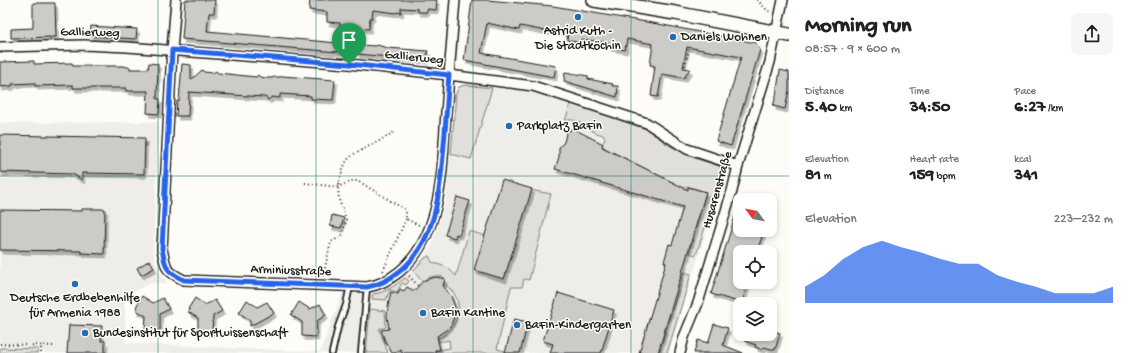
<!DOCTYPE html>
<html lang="en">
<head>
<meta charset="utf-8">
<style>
  :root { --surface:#fff; --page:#f6f6f6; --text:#222; --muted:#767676; --accent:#2563eb }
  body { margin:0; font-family:"Gochi Hand",sans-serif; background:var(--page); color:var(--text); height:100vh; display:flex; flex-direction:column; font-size:15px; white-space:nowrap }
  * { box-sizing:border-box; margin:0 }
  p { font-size:13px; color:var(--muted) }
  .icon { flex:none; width:22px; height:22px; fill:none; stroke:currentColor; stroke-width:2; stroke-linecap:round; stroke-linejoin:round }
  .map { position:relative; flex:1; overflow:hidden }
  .drawer { display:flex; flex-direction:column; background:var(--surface); width:340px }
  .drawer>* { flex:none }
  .needle { width:26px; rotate:303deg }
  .controls { position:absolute; left:733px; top:193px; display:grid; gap:8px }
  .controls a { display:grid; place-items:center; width:44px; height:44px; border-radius:8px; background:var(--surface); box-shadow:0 2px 6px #0003; font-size:20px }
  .pin { position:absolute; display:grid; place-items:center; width:34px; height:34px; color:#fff; margin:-41px -17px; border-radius:50% 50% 50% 0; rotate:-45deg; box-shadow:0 0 4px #0007 }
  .pin .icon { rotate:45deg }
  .round { display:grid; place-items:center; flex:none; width:42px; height:42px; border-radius:8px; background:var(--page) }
  .summary { display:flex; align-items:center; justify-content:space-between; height:68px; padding:0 16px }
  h1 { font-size:22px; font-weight:700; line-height:30px }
  .metrics { display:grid; grid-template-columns:repeat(3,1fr); gap:6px; height:68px; padding:4px 16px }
  .metrics div { display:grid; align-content:center }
  .metrics b { font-size:17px; font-weight:700 }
  .metrics small { font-size:11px; font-weight:400 }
  .metrics p { font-size:11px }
  .chart { height:112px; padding:8px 16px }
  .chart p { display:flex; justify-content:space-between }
  .chart svg { width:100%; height:72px; margin-top:4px; fill:var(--accent); opacity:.7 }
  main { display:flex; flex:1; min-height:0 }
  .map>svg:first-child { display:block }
  .built { fill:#eeede9 }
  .green { fill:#e0dfdb; stroke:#7e7e7c }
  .building { fill:#cccbc8; stroke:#1c1c1c; filter:url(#shadow) }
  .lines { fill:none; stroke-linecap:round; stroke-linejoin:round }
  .lane-casing { stroke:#1c1c1c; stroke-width:8 }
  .street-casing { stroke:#1c1c1c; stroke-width:12 }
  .secondary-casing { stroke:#1c1c1c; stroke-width:16 }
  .path { stroke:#1c1c1c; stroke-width:2; stroke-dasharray:1 3; stroke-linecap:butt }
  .lane { stroke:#fdfcf7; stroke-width:4.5 }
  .street { stroke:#fdfcf7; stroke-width:9 }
  .secondary { stroke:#fdfcf7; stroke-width:13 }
  .route-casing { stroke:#fff; stroke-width:8 }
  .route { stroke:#2563eb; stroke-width:5 }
  .grid { fill:none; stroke:#0f766e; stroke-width:1; stroke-opacity:0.55 }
  .poi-dot { fill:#1f6fb2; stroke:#fdfcf7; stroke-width:1.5 }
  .labels { text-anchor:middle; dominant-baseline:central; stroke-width:3; stroke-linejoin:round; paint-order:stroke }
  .poi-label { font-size:13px; fill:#1c1c1c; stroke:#fdfcf7; text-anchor:start }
  .street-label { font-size:13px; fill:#1c1c1c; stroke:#fdfcf7 }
</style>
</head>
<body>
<main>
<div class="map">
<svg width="789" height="353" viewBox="0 0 789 353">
  <defs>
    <filter id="shadow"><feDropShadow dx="2.5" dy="4" stdDeviation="0" flood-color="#0004"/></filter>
  </defs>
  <rect width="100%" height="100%" fill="#fdfcf7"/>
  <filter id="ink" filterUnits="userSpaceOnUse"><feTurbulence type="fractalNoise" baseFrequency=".025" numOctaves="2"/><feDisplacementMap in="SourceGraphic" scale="8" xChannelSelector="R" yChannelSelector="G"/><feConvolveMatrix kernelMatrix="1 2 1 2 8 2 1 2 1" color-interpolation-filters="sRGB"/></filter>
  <g filter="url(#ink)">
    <!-- built -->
    <path class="built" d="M464 84 534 92 647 127 726 166 669 353H0V123L159 122 153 252 156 264 160 273 167 283H151L125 296V343L320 352 343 291 372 292 381 291 402 278 413 269 431 247 441 217 446 199 456 91 458 87Z"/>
    <!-- green -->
    <g class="green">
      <path d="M464 85 492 88 471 159 451 154 456 93 459 87Z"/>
      <path d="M571 103 646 129 670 146 697 159 719 166 723 172 696 255 689 253 706 192 687 186 684 193 674 183 601 146 605 139 603 135C600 134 596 133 594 132 585 127 575 116 565 121Z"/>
      <path d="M530 190 551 194 529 280 524 279 522 287H511L497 349 505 351 504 353H434V351L450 348 449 340 438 342V338C455 332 465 308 453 292 450 289 447 286 443 284L445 278C437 274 429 277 422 281L413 271 425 258 429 256 432 262 448 268 456 276 469 231 486 236Z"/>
      <path d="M684 272 691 274 667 353H659Z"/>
      <path d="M405 278 409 281 406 285 402 283 397 292 390 290 386 300 372 299 373 294C387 292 394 286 405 278Z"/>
      <path d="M370 309 385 311 386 327 379 329 388 353H366Z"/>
      <path d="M0 348 38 349V353H0Z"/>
    </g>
    <!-- building -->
    <g class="building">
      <path d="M185 0H215L214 13H209L207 31 338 43V52L182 39Z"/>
      <path d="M310 0H437L436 10 427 9V12H418V9L401 8V13L397 12 396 13 373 10 372 18H370L369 29 340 27V23L327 22V12L309 10Z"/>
      <path d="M472 0H487L553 6 658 24 756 43 760 50 731 146 716 141 741 57 687 47 683 68 690 69 684 78 662 74 658 97 651 96 655 66 650 65 653 44 627 39 625 50 608 47 609 43 581 39 580 43 567 40 568 33 551 30V32L520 26 519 30 487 23 481 53 556 66 554 77 464 60Z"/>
      <path d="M33 3H55L56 37 11 38V29L33 28Z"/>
      <path d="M91 26 137 29 136 39 90 36Z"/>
      <path d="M358 45 376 46 377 45 388 48 428 51 426 60 412 59 357 54Z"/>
      <path d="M34 61V64L72 63 73 66H125L126 67H130V69H148L149 63 158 64 157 99H160L159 114 147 113 148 91H126V88H73V85L35 86V83L12 84V86L0 87V62Z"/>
      <path d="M182 64 191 65V80L202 70 204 72 213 73 216 71 218 73 256 77 258 75 260 77 266 78H272L274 77H281L282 76 335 80 333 100 311 99V96L280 94V98L272 97 268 100 267 98 264 97 189 92 188 116H176L177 101H179L180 91H179L180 89Z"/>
      <path d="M780 70 789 72V90L785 109 773 106 776 96Z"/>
      <path d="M565 72 588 76V79L613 84 612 86H618L617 97 564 81Z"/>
      <path d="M572 128 603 144 602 147 688 190V187L706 192 658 353H639L666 263 664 262 669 244 672 245 683 207 555 169 559 157V148L564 142 567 130 570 131Z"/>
      <path d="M0 135 145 138 144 174 82 173V180L73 174 0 172Z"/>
      <path d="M502 180 532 189 504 279 474 270Z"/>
      <path d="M457 197 470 201 459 235 456 234 455 238 445 235Z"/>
      <path d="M738 207 740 208V230H764L757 252H740V282H748L742 303 711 294Z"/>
      <path d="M82 209H105L104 254 81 253V251L0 250V210L82 211Z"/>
      <path d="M332 215 344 218 341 228 330 226Z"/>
      <path d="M150 260 154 268 141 275 137 268Z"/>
      <path d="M436 277 445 279 443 286 451 296 455 307 454 317 451 325 446 330 437 336 440 350H435V353H403L400 349 395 353H392L385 341 381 330 389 329 387 316 388 306 391 292 398 294 400 289 404 291 407 287 414 291 423 281 428 279Z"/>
      <path d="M558 293 614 310 601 353H550L553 344 543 341Z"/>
      <path d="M142 296 153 303 163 298 169 309 160 314V330L158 331 145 330 146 316 136 310 137 308 136 307Z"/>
      <path d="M195 298 205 305 215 300 222 311 213 316 212 332H198V318L188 312 190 310 188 309Z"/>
      <path d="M247 300 257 307 267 302 274 313 250 326V320L239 313Z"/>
      <path d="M299 302 310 309 320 304 324 312 326 315 317 321 316 337 302 336V322L291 315Z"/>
      <path d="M514 319 528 322 520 353H505Z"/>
      <path d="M714 324 728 328 723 345 743 353H694L698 340 708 343Z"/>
      <path d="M69 325 102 326 101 341H105V353H67Z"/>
      <path d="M770 330 780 333 775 350 764 347 763 350 755 347 756 345 745 341 747 334H770Z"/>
    </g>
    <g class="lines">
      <!-- lane casing -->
      <g class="lane-casing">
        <g id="lane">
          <path d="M332 353 338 327 346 305 350 286"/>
          <path d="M361 353 367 287"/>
        </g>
      </g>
      <!-- street casing -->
      <g class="street-casing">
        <g id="street">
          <path d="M176 0 172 50 162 249C166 268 165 271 184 280L367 287C380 285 389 280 399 272 444 235 442 165 446 113 449 75 452 38 455 0"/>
          <path d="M0 47 84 45 127 47 349 64 449 75 533 86 647 123 687 149 738 166"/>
          <path d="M680 353 684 337 698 303 732 191 738 166 770 62 783 0"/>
        </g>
      </g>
      <!-- secondary casing -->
      <g class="secondary-casing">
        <path id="secondary" d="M594 0 675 13 789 35"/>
      </g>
      <!-- path -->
      <g class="path">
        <path d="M757 0 768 11 772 12"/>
        <path d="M685 66 689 48"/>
        <path d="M305 183 338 187 352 181H358L404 209 406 213V219L421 226"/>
        <path d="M383 271 406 219"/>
        <path d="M323 276 331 242 342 236 346 219 339 200 338 187 343 169 347 160 354 154 381 140 394 132"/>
        <path d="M409 276 418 286"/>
        <path d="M0 344 55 346"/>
        <path d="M41 353V345"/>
      </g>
      <!-- lane -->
      <use href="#lane" class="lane"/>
      <!-- street -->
      <use href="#street" class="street"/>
      <!-- secondary -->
      <use href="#secondary" class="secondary"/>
    </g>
  </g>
  <g class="lines" filter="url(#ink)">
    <!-- route casing -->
    <g class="route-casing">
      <path id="route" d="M172 50 349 64 449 75C447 98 446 122 444 145 440 190 437 241 400 271 389 280 380 285 367 287L184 280C165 271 166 268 162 249Z"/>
    </g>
    <!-- route -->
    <use href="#route" class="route"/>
  </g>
  <!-- grid -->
  <path class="grid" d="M158 0V353M316 0V353M473 0V353M631 0V353M0 176H789"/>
  <!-- markers -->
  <g class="poi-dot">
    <circle cx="578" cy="17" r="4"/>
    <circle cx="673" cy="37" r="4"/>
    <circle cx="509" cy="126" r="4"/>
    <circle cx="75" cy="284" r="4"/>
    <circle cx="423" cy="313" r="4"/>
    <circle cx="517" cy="325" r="4"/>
    <circle cx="85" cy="333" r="4"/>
  </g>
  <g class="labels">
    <!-- poi labels -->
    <g class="poi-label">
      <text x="578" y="31" text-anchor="middle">Astrid Kuth -<tspan x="578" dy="15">Die Stadtköchin</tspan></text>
      <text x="681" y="37">Daniels Wohnen</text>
      <text x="517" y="126">Parkplatz BaFin</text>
      <text x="75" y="298" text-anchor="middle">Deutsche Erdbebenhilfe<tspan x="75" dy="15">für Armenia 1988</tspan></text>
      <text x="431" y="313">BaFin Kantine</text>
      <text x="525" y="325">BaFin-Kindergarten</text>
      <text x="93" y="333">Bundesinstitut für Sportwissenschaft</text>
    </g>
    <!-- street labels -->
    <g class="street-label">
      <text transform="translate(90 33) rotate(1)">Gallierweg</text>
      <text transform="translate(414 58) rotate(6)">Gallierweg</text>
      <text transform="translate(718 190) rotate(-74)">Husarenstraße</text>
      <text transform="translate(291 271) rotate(2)">Arminiusstraße</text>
    </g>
  </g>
</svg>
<div class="controls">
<a><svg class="needle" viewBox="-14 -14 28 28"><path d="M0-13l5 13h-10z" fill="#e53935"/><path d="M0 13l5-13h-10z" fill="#767676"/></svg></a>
<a><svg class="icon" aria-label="locate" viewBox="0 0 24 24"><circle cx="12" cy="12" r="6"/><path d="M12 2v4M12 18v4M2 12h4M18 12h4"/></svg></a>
<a><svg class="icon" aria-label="layers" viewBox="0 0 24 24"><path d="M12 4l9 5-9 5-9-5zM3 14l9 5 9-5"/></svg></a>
</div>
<div class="pin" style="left:349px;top:64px;background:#1e9e55"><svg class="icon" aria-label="arrive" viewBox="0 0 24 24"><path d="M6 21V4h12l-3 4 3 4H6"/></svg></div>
</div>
<section class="drawer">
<div class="summary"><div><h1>Morning run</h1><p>08:57 · 9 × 600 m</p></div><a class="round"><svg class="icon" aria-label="share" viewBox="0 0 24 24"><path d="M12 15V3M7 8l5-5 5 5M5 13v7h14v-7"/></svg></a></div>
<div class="metrics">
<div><p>Distance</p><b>5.40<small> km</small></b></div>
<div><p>Time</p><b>34:50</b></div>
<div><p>Pace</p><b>6:27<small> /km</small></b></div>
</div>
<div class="metrics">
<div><p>Elevation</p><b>81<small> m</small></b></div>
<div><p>Heart rate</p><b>159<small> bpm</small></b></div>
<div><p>kcal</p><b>341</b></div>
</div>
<div class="chart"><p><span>Elevation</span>223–232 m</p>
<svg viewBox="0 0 160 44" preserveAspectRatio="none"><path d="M0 44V34L10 27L20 17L30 10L40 6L50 10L60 13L70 17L80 20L90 20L100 27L110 31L120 34L130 38L140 38L150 38L160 34V44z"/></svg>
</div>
</section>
</main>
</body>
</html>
